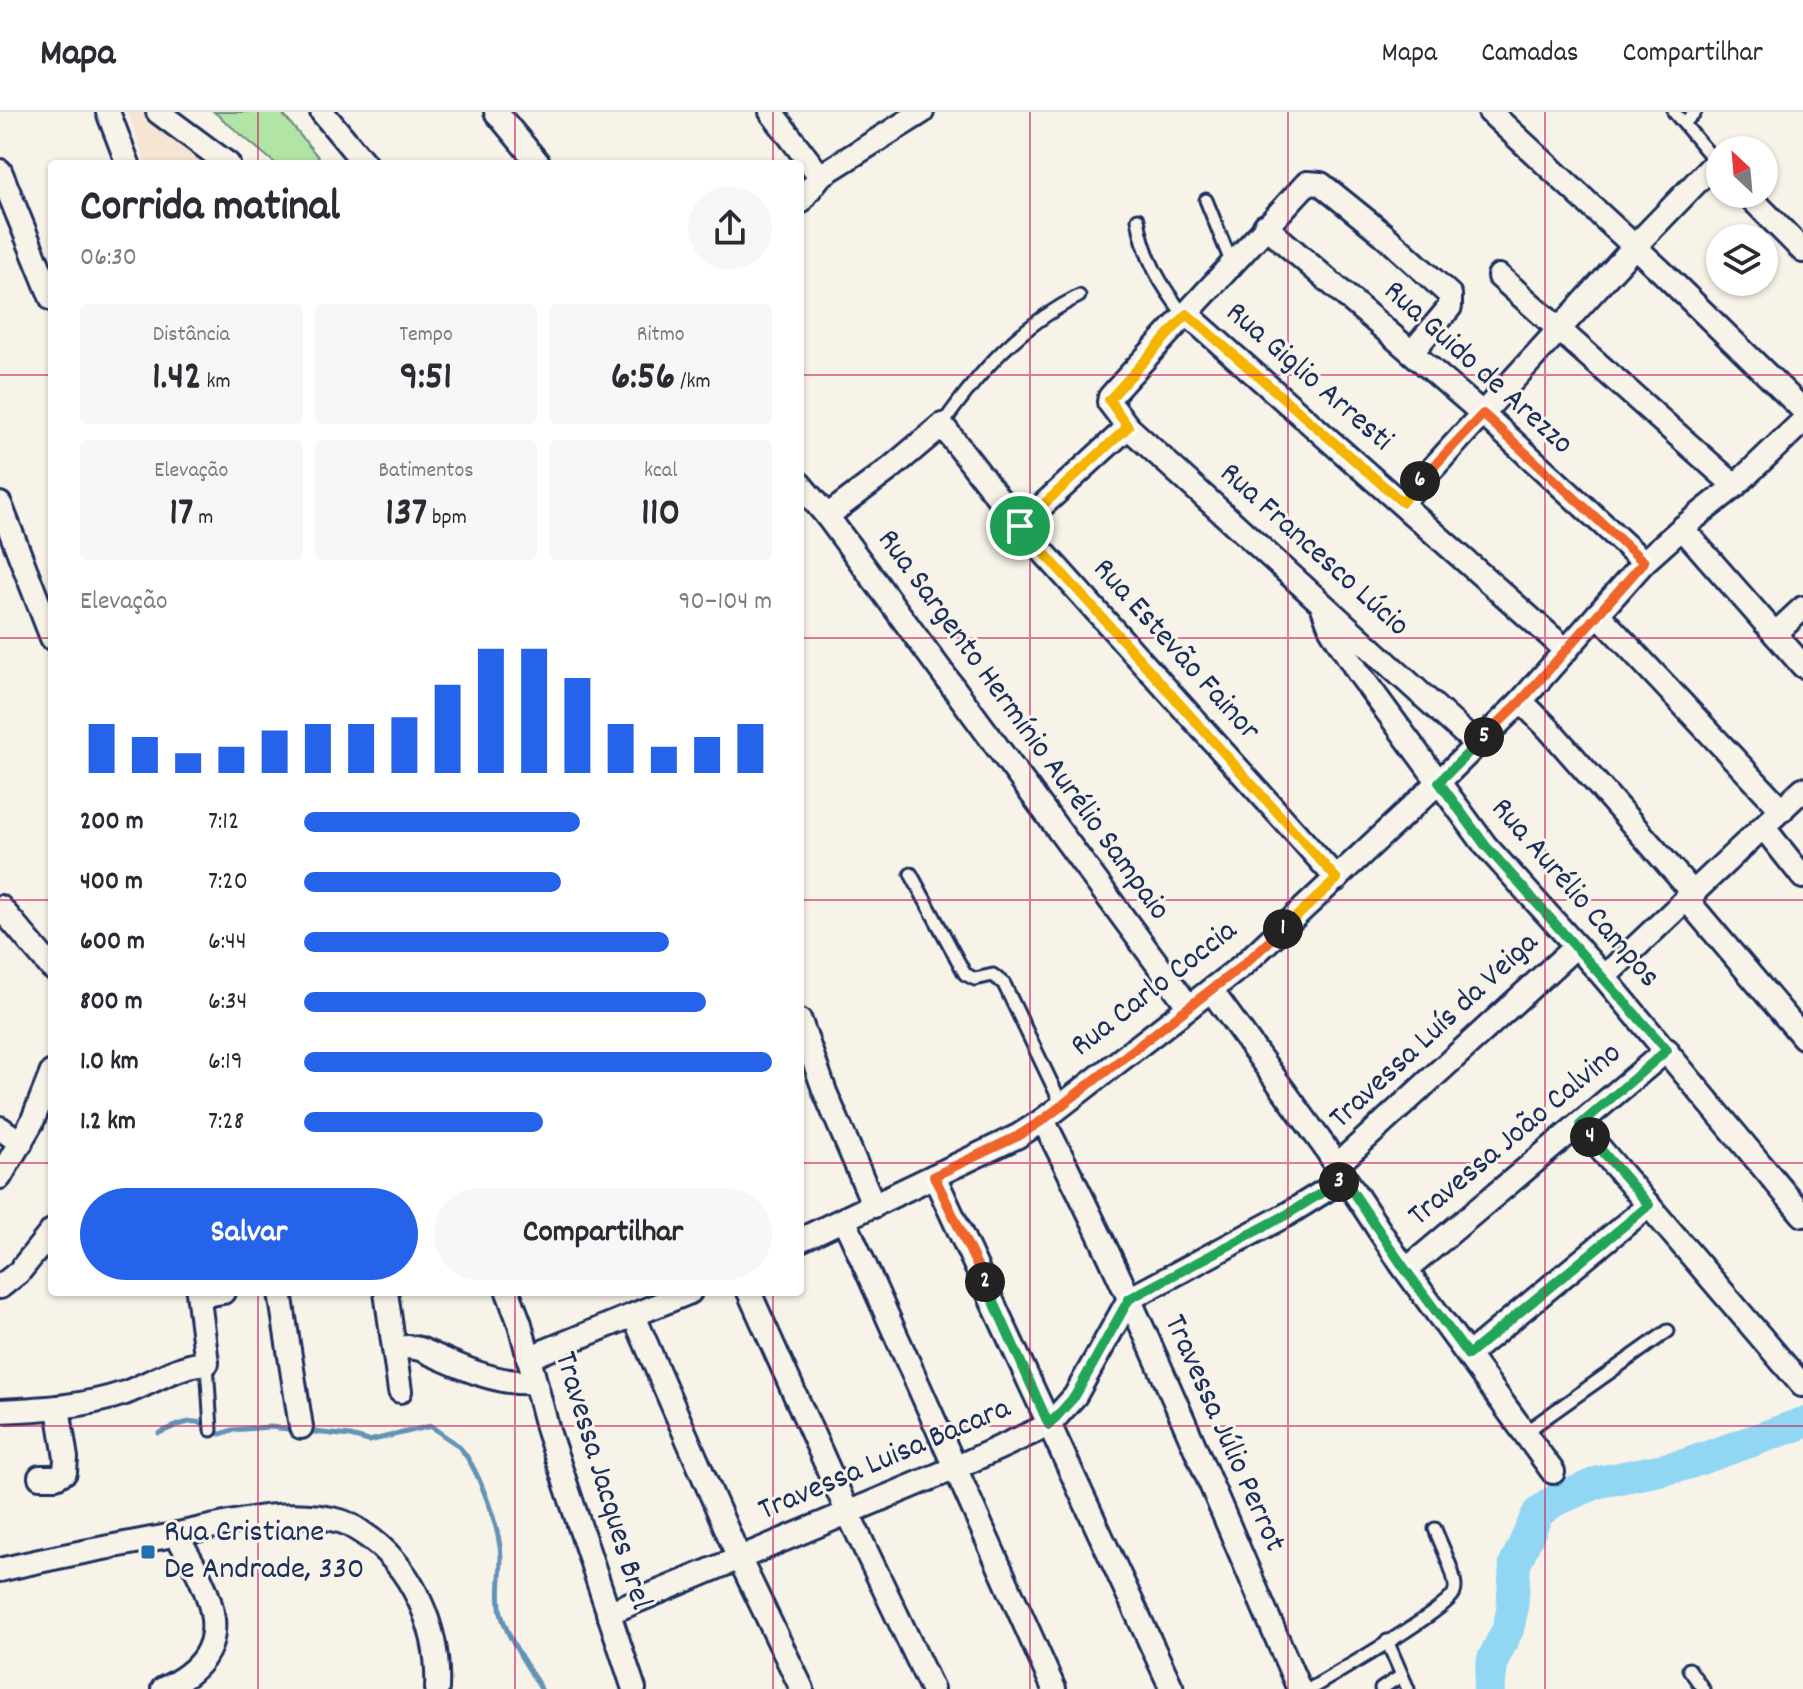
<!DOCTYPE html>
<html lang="pt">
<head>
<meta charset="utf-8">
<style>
  :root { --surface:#fff; --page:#f7f7f7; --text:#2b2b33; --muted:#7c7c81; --line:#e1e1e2; --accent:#2563eb }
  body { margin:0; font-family:Dekko,sans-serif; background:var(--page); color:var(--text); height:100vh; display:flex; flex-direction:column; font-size:30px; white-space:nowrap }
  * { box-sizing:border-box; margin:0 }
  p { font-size:26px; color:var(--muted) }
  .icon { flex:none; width:44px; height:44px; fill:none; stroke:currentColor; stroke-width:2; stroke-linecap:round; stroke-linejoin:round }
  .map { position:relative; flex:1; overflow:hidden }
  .details { position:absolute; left:48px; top:48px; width:756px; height:1136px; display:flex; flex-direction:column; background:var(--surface); border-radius:8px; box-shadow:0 2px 6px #0004 }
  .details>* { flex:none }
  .needle { width:52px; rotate:334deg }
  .fabs { position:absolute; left:1706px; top:24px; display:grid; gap:16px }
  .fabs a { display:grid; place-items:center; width:72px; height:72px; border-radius:50%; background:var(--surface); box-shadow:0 2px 6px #0004; font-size:40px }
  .pin { position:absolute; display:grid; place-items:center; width:68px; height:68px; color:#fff; margin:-34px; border:4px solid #fff; border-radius:50%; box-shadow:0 2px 8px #0007 }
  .km { position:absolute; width:40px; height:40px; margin:-20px; border-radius:50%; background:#222; color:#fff; font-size:22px; line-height:40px; text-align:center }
  .round { display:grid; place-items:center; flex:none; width:84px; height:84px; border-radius:42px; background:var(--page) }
  .head { display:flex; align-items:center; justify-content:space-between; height:136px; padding:0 32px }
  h1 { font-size:44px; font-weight:700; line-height:60px }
  .metrics { display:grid; grid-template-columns:repeat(3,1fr); gap:12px; height:136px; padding:8px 32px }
  .metrics div { display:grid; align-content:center; border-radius:8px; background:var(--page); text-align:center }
  .metrics b { font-size:40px; font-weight:700 }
  .metrics small { font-size:22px; font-weight:400 }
  .metrics p { font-size:22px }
  .chart { height:224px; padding:16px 32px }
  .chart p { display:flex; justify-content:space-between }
  .chart svg { width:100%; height:144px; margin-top:8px; stroke:var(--accent); stroke-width:6 }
  .primary-button { display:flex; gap:16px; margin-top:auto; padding:16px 32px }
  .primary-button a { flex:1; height:92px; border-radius:48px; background:var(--accent); color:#fff; font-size:32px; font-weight:700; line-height:92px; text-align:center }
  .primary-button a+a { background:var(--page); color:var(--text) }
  ul { padding:0 32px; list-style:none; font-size:26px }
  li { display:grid; grid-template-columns:128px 96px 1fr; align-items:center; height:60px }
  li i { height:20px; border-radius:10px; background:var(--accent) }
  header { display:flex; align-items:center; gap:48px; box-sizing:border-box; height:112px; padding:0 40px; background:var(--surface); border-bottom:2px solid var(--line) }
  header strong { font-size:38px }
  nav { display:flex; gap:44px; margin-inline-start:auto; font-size:28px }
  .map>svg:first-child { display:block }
  .built { fill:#f6e5d3 }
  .green { fill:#b2e4a5; stroke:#668a82; stroke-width:2 }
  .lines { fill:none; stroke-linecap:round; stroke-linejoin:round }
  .stream { stroke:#6293b7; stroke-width:5 }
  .river { stroke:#91d6f3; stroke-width:32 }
  .lane-casing { stroke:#1b2f5e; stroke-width:17 }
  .street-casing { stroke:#1b2f5e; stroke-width:28 }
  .lane { stroke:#f7f3e8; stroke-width:11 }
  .street { stroke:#f7f3e8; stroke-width:22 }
  .split-1-casing { stroke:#fff; stroke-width:16 }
  .split-2-casing { stroke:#fff; stroke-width:16 }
  .split-3-casing { stroke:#fff; stroke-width:16 }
  .split-4-casing { stroke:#fff; stroke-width:16 }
  .split-5-casing { stroke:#fff; stroke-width:16 }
  .split-6-casing { stroke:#fff; stroke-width:16 }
  .split-7-casing { stroke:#fff; stroke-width:16 }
  .split-1 { stroke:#f5b400; stroke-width:10 }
  .split-2 { stroke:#f0652b; stroke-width:10 }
  .split-3 { stroke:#22a559; stroke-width:10 }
  .split-4 { stroke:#22a559; stroke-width:10 }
  .split-5 { stroke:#22a559; stroke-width:10 }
  .split-6 { stroke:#f0652b; stroke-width:10 }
  .split-7 { stroke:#f5b400; stroke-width:10 }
  .grid { fill:none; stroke:#c2185b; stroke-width:2; stroke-opacity:0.55 }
  .poi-dot { fill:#1f6fb2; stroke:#f7f3e8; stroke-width:3 }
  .labels { text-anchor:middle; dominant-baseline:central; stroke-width:6; stroke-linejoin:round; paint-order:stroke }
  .street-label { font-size:32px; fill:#1b2f5e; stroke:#f7f3e8 }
  .poi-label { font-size:32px; fill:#1b2f5e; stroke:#f7f3e8; text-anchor:start }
</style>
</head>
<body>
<header>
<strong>Mapa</strong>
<nav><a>Mapa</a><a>Camadas</a><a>Compartilhar</a></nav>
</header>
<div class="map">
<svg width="1803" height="1577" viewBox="0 0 1803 1577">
  <rect width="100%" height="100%" fill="#f7f3e8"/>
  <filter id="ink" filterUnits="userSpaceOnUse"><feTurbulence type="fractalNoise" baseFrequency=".0125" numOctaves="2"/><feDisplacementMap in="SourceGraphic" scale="16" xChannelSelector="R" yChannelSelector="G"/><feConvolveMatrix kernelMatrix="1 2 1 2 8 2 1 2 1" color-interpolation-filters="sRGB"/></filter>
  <g filter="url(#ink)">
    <!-- built -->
    <path class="built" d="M128 0H144L207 52H146Z"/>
    <!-- green -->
    <path class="green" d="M214 0H281L324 52H276Z"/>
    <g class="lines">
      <!-- stream -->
      <path class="stream" d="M159 1321C177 1314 199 1300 211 1320L221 1322 232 1318 270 1315 350 1324 369 1329 431 1314C439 1321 448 1326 456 1332 477 1350 500 1417 501 1445 501 1464 497 1482 501 1501 508 1528 527 1553 541 1577"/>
      <!-- river -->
      <path class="river" d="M1489 1577 1493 1547 1508 1517 1512 1499 1515 1452 1538 1401 1554 1389 1599 1370 1684 1353 1803 1311"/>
      <!-- lane casing -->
      <g class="lane-casing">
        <g id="lane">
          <path d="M1674 0 1716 50"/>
          <path d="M1684 11 1695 0"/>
          <path d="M1206 88 1232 152"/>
          <path d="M1138 107C1144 145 1161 174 1185 204"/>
          <path d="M942 313C980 259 1019 214 1079 184"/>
          <path d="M911 762 965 862 975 867 993 863 1004 872 1062 993"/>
          <path d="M207 1251 211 1318"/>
          <path d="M1524 1321 1668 1219"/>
          <path d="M1387 1529 1408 1577"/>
          <path d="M1689 1557 1703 1577"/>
          <path d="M1310 1577C1333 1563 1446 1499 1454 1481 1460 1469 1440 1431 1435 1417"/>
          <path d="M1381 1577 1401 1564"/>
        </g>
      </g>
      <!-- street casing -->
      <g class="street-casing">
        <g id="street">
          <path d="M108 0 128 52"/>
          <path d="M158 0 228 52"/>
          <path d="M322 0 365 52"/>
          <path d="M496 0 539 52"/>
          <path d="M771 0 820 64"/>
          <path d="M1490 0 1661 159 1803 298"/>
          <path d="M0 59 52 187"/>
          <path d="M1747 82 1803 139"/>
          <path d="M800 90 820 64 922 0"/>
          <path d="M1265 114 1483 302 1644 450"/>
          <path d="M1499 164 1735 374"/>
          <path d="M1187 202 1566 538"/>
          <path d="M1412 240 1450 195V183L1383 122 1321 72 1307 71 1127 266 1110 285 1109 290 1128 315 1477 633"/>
          <path d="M800 372 827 404 1189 895"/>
          <path d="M1402 390 1634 135 1716 50 1720 54"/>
          <path d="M0 392 52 526"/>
          <path d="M827 404 891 356 942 313 1020 414 1337 767"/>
          <path d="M1020 414 1128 315"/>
          <path d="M1682 416 1803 554"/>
          <path d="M1322 493 1331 517 1358 560 1485 733 1604 865 1803 1103"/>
          <path d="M1598 502 1782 698"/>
          <path d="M1775 522 1803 496"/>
          <path d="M1521 589 1548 616 1694 782"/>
          <path d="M1764 716 1803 765"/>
          <path d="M1687 788 1803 925"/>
          <path d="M0 795 52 856"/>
          <path d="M1604 865 1803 677"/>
          <path d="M1211 878 1324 1034 1402 1153 1553 1360"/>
          <path d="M800 909 825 980 874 1094"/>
          <path d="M1043 1008C1138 1193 1216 1387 1299 1577"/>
          <path d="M1580 1013 1802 1273"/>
          <path d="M0 1016 21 1031"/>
          <path d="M1337 1053 1576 834"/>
          <path d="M934 1064 1172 1577"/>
          <path d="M0 1065 32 1010 52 960"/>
          <path d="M844 1107 1054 1577"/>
          <path d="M800 1128 1018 1024 1043 1008 1243 853 1439 670 1521 589 1644 450 1682 416 1735 374 1803 309"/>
          <path d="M1406 1158 1667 938"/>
          <path d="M0 1175 19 1160 52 1119"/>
          <path d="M280 1180 301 1315"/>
          <path d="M386 1180 400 1279"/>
          <path d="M508 1180 520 1212 548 1319 634 1577"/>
          <path d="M749 1180 848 1401 932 1577"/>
          <path d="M199 1184 223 1180"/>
          <path d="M634 1204 739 1446 802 1577"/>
          <path d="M394 1236 409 1235 420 1237C455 1252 494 1273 533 1270"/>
          <path d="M1468 1243 1649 1093"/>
          <path d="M528 1246 690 1180"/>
          <path d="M0 1299C43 1297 83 1295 125 1281 152 1271 177 1253 207 1251L198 1180"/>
          <path d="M40 1365H56L65 1360 66 1346 58 1296"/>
          <path d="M0 1458C57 1444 115 1434 173 1423 228 1412 284 1394 340 1409 348 1411 355 1416 361 1420 413 1453 440 1518 437 1577"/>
          <path d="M608 1501 955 1356 1049 1313 1075 1284 1129 1187 1286 1103 1344 1067"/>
          <path d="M163 1577C245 1539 210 1480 176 1422"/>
        </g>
      </g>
      <!-- lane -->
      <use href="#lane" class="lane"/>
      <!-- street -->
      <use href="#street" class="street"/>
    </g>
  </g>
  <g class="lines" filter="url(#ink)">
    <!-- split-1 casing -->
    <g class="split-1-casing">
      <path id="split-1" d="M1020 414 1337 767 1283 817"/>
    </g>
    <!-- split-2 casing -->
    <g class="split-2-casing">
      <path id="split-2" d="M985 1170 934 1064 1018 1024 1043 1008 1243 853 1283 817"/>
    </g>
    <!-- split-3 casing -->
    <g class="split-3-casing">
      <path id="split-3" d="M985 1170 1049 1313 1075 1284 1129 1187 1286 1103 1339 1070"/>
    </g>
    <!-- split-4 casing -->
    <g class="split-4-casing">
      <path id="split-4" d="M1339 1070 1344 1067 1402 1153 1468 1243 1649 1093 1590 1025"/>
    </g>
    <!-- split-5 casing -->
    <g class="split-5-casing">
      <path id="split-5" d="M1484 625 1439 670 1485 733 1667 938 1580 1013 1590 1025"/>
    </g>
    <!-- split-6 casing -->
    <g class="split-6-casing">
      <path id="split-6" d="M1420 369 1483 302 1644 450 1521 589 1484 625"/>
    </g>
    <!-- split-7 casing -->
    <g class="split-7-casing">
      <path id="split-7" d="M1020 414 1128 315 1109 288 1187 202 1402 390 1420 369"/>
    </g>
    <!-- split-1 -->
    <use href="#split-1" class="split-1"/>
    <!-- split-2 -->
    <use href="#split-2" class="split-2"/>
    <!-- split-3 -->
    <use href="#split-3" class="split-3"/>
    <!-- split-4 -->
    <use href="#split-4" class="split-4"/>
    <!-- split-5 -->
    <use href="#split-5" class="split-5"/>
    <!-- split-6 -->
    <use href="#split-6" class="split-6"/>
    <!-- split-7 -->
    <use href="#split-7" class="split-7"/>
  </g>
  <!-- grid -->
  <path class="grid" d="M258 0V52M515 0V52M773 0V52M1030 0V1577M1288 0V1577M1545 0V1577M0 263H52M800 263H1803M0 526H52M800 526H1803M0 788H52M800 788H1803M0 1051H52M800 1051H1803M258 1180V1577M515 1180V1577M773 1180V1577M0 1314H1803"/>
  <!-- markers -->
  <rect class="poi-dot" x="140" y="1432" width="16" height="16" rx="4"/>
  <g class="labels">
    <!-- street labels -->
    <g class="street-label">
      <text transform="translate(1477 257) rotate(42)">Rua Guido de Arezzo</text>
      <text transform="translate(1308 266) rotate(41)">Rua Giglio Arresti</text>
      <text transform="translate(1313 439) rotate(42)">Rua Francesco Lúcio</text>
      <text transform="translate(1175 539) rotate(48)">Rua Estevão Fainor</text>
      <text transform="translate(1022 614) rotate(54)">Rua Sargento Hermínio Aurélio Sampaio</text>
      <text transform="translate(1574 782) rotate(49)">Rua Aurélio Campos</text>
      <text transform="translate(1155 878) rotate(-38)">Rua Carlo Coccia</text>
      <text transform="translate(1435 920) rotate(-43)">Travessa Luís da Veiga</text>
      <text transform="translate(1516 1024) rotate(-40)">Travessa João Calvino</text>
      <text transform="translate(1223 1322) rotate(66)">Travessa Júlio Perrot</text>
      <text transform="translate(885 1349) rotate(-23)">Travessa Luisa Bacara</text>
      <text transform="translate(601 1369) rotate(73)">Travessa Jacques Brel</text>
    </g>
    <!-- poi labels -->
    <g class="poi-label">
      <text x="164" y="1422">Rua Cristiane<tspan x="164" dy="37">De Andrade, 330</tspan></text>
    </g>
  </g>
</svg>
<div class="fabs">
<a><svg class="needle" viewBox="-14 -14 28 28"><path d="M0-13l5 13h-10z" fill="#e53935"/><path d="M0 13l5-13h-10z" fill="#7c7c81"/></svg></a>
<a><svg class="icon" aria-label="layers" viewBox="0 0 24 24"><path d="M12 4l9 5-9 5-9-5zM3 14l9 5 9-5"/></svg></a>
</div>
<div class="pin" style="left:1020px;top:414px;background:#1e9e55"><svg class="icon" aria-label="arrive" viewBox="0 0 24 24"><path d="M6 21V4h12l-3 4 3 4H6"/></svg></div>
<b class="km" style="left:1283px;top:817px">1</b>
<b class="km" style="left:985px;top:1170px">2</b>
<b class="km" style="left:1339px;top:1070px">3</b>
<b class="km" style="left:1590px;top:1025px">4</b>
<b class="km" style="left:1484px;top:625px">5</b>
<b class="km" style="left:1420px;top:369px">6</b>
<section class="details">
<div class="head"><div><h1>Corrida matinal</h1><p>06:30</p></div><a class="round"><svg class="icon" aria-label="share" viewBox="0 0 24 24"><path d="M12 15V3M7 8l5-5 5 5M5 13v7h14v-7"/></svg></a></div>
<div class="metrics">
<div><p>Distância</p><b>1.42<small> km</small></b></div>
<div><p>Tempo</p><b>9:51</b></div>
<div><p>Ritmo</p><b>6:56<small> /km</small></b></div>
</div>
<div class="metrics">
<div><p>Elevação</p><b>17<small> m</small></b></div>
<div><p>Batimentos</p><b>137<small> bpm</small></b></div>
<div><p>kcal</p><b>110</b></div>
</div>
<div class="chart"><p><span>Elevação</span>90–104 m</p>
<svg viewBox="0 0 160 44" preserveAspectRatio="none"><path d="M5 44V29M15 44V33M25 44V38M35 44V36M45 44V31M55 44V29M65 44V29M75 44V27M85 44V17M95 44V6M105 44V6M115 44V15M125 44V29M135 44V36M145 44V33M155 44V29"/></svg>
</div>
<ul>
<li><b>200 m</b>7:12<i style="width:59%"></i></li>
<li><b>400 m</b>7:20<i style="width:55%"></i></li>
<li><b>600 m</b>6:44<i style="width:78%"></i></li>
<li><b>800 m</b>6:34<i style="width:86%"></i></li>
<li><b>1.0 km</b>6:19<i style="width:100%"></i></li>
<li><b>1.2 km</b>7:28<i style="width:51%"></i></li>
</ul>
<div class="primary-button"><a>Salvar</a><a>Compartilhar</a></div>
</section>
</div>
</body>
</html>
